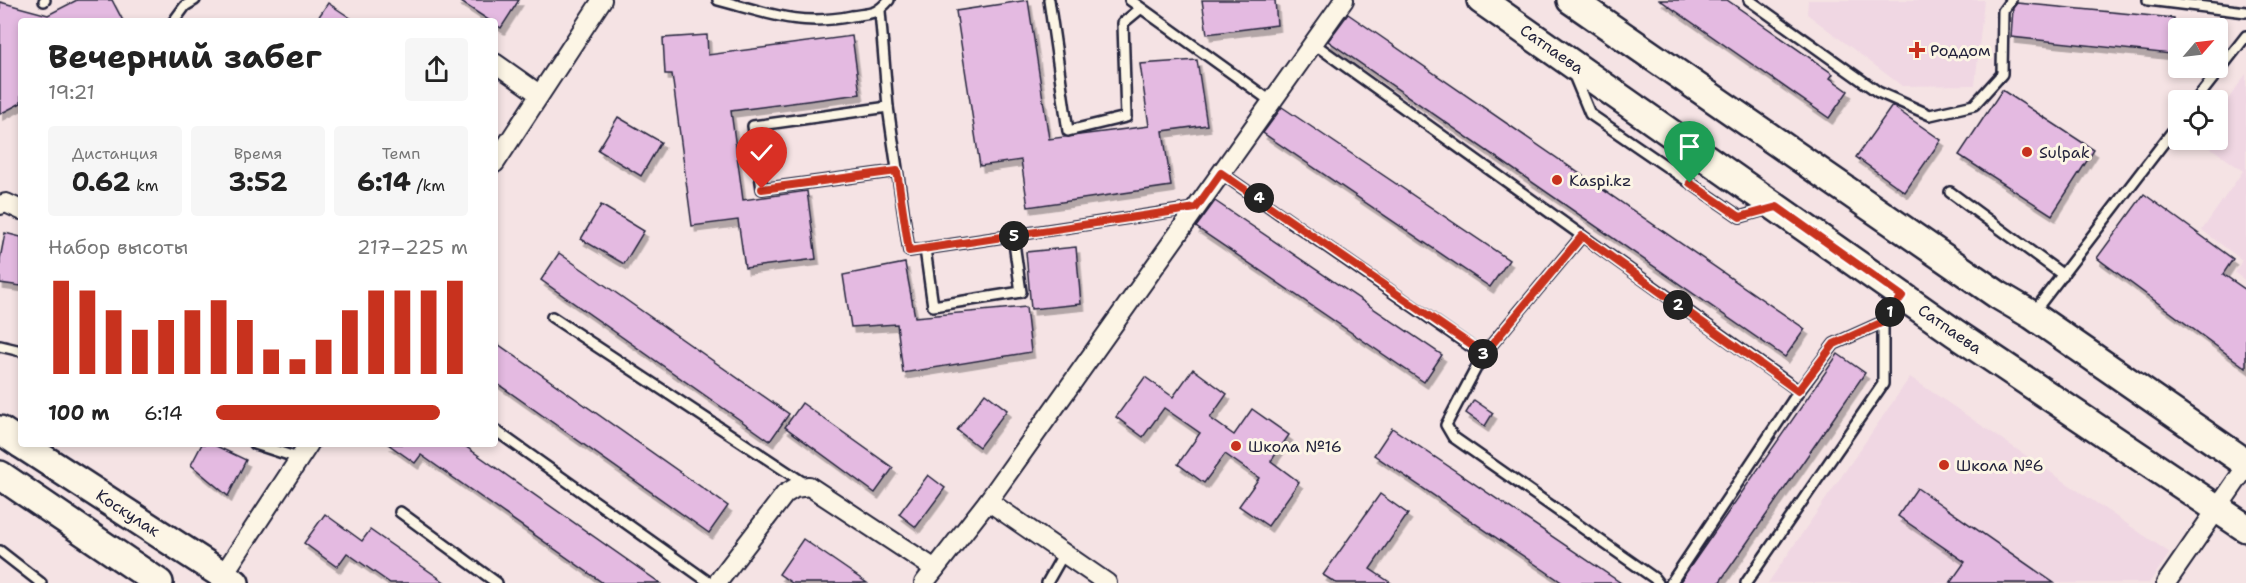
<!DOCTYPE html>
<html lang="ru">
<head>
<meta charset="utf-8">
<style>
  :root { --surface:#fff; --page:#f6f6f6; --text:#222; --muted:#767676; --accent:#c8321e }
  body { margin:0; font-family:"Shantell Sans",sans-serif; background:var(--page); color:var(--text); height:100vh; display:flex; flex-direction:column; font-size:22px; white-space:nowrap }
  * { box-sizing:border-box; margin:0 }
  p { font-size:20px; color:var(--muted) }
  .icon { flex:none; width:33px; height:33px; fill:none; stroke:currentColor; stroke-width:2; stroke-linecap:round; stroke-linejoin:round }
  .map { position:relative; flex:1; overflow:hidden }
  .details { position:absolute; left:18px; top:18px; width:480px; height:429px; display:flex; flex-direction:column; background:var(--surface); border-radius:6px; box-shadow:0 3px 9px #0003 }
  .details>* { flex:none }
  .needle { width:39px; rotate:62deg }
  .buttons { position:absolute; left:2168px; top:18px; display:grid; gap:12px }
  .buttons a { display:grid; place-items:center; width:60px; height:60px; border-radius:6px; background:var(--surface); box-shadow:0 3px 9px #0003; font-size:30px }
  .pin { position:absolute; display:grid; place-items:center; width:51px; height:51px; color:#fff; margin:-62px -26px; border-radius:50% 50% 50% 0; rotate:-45deg; box-shadow:0 0 6px #0007 }
  .pin .icon { rotate:45deg }
  .km { position:absolute; width:30px; height:30px; margin:-15px; border-radius:50%; background:#222; color:#fff; font-size:16px; line-height:30px; text-align:center }
  .round { display:grid; place-items:center; flex:none; width:63px; height:63px; border-radius:6px; background:var(--page) }
  .headline { display:flex; align-items:center; justify-content:space-between; height:102px; padding:0 30px }
  h1 { font-size:33px; font-weight:700; line-height:45px }
  .figures { display:grid; grid-template-columns:repeat(3,1fr); gap:9px; height:102px; padding:6px 30px }
  .figures div { display:grid; align-content:center; border-radius:6px; background:var(--page); text-align:center }
  .figures b { font-size:26px; font-weight:700 }
  .figures small { font-size:16px; font-weight:400 }
  .figures p { font-size:16px }
  .chart { height:168px; padding:12px 30px }
  .chart p { display:flex; justify-content:space-between }
  .chart svg { width:100%; height:108px; margin-top:6px; stroke:var(--accent); stroke-width:6 }
  ul { padding:0 30px; list-style:none; font-size:20px }
  li { display:grid; grid-template-columns:96px 72px 1fr; align-items:center; height:45px }
  li i { height:15px; border-radius:8px; background:var(--accent) }
  .map>svg:first-child { display:block }
  .built { fill:#f0d7e3 }
  .building { fill:#e4bae1; stroke:#22223b; stroke-width:1.5; filter:url(#shadow) }
  .lines { fill:none; stroke-linecap:round; stroke-linejoin:round }
  .lane-casing { stroke:#22223b; stroke-width:14 }
  .street-casing { stroke:#22223b; stroke-width:22 }
  .secondary-casing { stroke:#22223b; stroke-width:32 }
  .lane { stroke:#fcf5e5; stroke-width:9 }
  .street { stroke:#fcf5e5; stroke-width:18 }
  .secondary { stroke:#fcf5e5; stroke-width:27 }
  .route-casing { stroke:#fff; stroke-width:12 }
  .route { stroke:#c8321e; stroke-width:8 }
  .poi-dot { fill:#c8321e; stroke:#fcf5e5; stroke-width:2 }
  .labels { text-anchor:middle; dominant-baseline:central; stroke-width:6; stroke-linejoin:round; paint-order:stroke }
  .street-label { font-size:16px; fill:#22223b; stroke:#fcf5e5 }
  .poi-label { font-size:16px; fill:#22223b; stroke:#fcf5e5; text-anchor:start }
</style>
</head>
<body>
<div class="map">
<svg width="2246" height="583" viewBox="0 0 2246 583">
  <defs>
    <filter id="shadow"><feDropShadow dx="3.5" dy="6" stdDeviation="0" flood-color="#0004"/></filter>
  </defs>
  <rect width="100%" height="100%" fill="#f5e3e4"/>
  <filter id="ink" filterUnits="userSpaceOnUse"><feTurbulence type="fractalNoise" baseFrequency=".0167" numOctaves="2"/><feDisplacementMap in="SourceGraphic" scale="12" xChannelSelector="R" yChannelSelector="G"/><feConvolveMatrix kernelMatrix="1 2 1 2 8 2 1 2 1" color-interpolation-filters="sRGB"/></filter>
  <g filter="url(#ink)">
    <!-- built -->
    <g class="built">
      <path d="M1808 0H1984L1975 85 1902 86 1807 14Z"/>
      <path d="M2246 74V281L2235 273 2242 260 2202 230 2243 171 2200 140H2217V115Z"/>
      <path d="M1910 377 2170 553 2149 583H1768Z"/>
    </g>
    <!-- building -->
    <g class="building">
      <path d="M77 0H112L123 21H21V103L0 114V2L48 15Z"/>
      <path d="M458 0H519L501 28 495 24V21H490Z"/>
      <path d="M1028 0 1049 139 1149 126 1140 64 1197 60 1207 125 1163 131 1171 186 1028 207 1021 160 980 166 956 11Z"/>
      <path d="M1202 0H1275L1277 25 1207 34Z"/>
      <path d="M1660 0H1727L1833 74 1830 78 1848 91 1829 118Z"/>
      <path d="M328 3 355 21H316Z"/>
      <path d="M2017 3 2174 18 2171 54 2011 37 2013 8Z"/>
      <path d="M1348 14 1805 329 1785 357 1328 41Z"/>
      <path d="M707 35 708 55 852 36 860 94 731 111 743 200 807 191 816 259 745 268 738 220 692 226 672 74H665L663 38Z"/>
      <path d="M2002 90 2094 150 2052 215 1959 155Z"/>
      <path d="M1892 106 1941 140 1905 192 1856 157Z"/>
      <path d="M1282 107 1509 260 1490 287 1263 133Z"/>
      <path d="M618 117 661 142 641 176 598 150Z"/>
      <path d="M2144 194 2233 259 2223 274 2246 290V368L2097 258Z"/>
      <path d="M1215 201 1442 355 1424 382 1196 227Z"/>
      <path d="M601 205 644 231 624 264 581 239Z"/>
      <path d="M5 233 21 237V286L0 283V259Z"/>
      <path d="M1076 247 1081 304 1031 309 1026 252Z"/>
      <path d="M559 253 789 414 770 441 541 280Z"/>
      <path d="M905 263 915 317 1026 307 1031 352 903 373 897 324 851 327 843 275Z"/>
      <path d="M495 342 728 506 709 533 495 382Z"/>
      <path d="M1838 354 1865 373 1719 583H1679Z"/>
      <path d="M1193 369 1227 394 1210 418 1234 435 1252 409 1289 435 1271 461 1299 482 1268 526 1239 506 1259 478 1225 454 1204 483 1178 464 1200 433 1164 408 1143 437 1116 417 1145 377 1173 397Z"/>
      <path d="M985 393 1007 410 979 447 957 430Z"/>
      <path d="M1474 400 1493 413 1485 426 1466 413Z"/>
      <path d="M802 403 893 468 875 493 785 427Z"/>
      <path d="M1392 428 1621 583H1563L1374 455Z"/>
      <path d="M202 444H212L246 460 228 496 191 465Z"/>
      <path d="M388 444H462L660 583H603L421 455 415 463Z"/>
      <path d="M928 475 945 488 916 527 899 514Z"/>
      <path d="M1917 488 2054 583H1950L1965 562 1898 516Z"/>
      <path d="M1380 494 1408 514 1370 569 1391 583H1336L1323 575Z"/>
      <path d="M325 514 362 541 370 530 446 583H390L347 553 337 567 304 543Z"/>
      <path d="M803 539 867 583H792L779 574Z"/>
    </g>
    <g class="lines">
      <!-- lane casing -->
      <g class="lane-casing">
        <g id="lane">
          <path d="M718 0C768 13 799 27 852 16 871 13 876 15 889 0"/>
          <path d="M1049 0 1068 131 1126 117 1123 23 1140 9"/>
          <path d="M1130 0 1272 102"/>
          <path d="M1749 0 1878 92 1930 115 1974 105 2002 74 2003 11 2011 0"/>
          <path d="M2148 0 2246 12"/>
          <path d="M44 1 45 0"/>
          <path d="M880 11 888 107 909 251 1195 208"/>
          <path d="M174 21 185 6 195 0"/>
          <path d="M1313 43 1799 391"/>
          <path d="M1573 73 1590 114 1740 217 1768 209"/>
          <path d="M2196 100 2246 36"/>
          <path d="M888 107 753 126 762 189 897 171"/>
          <path d="M1221 173 1483 355"/>
          <path d="M1950 192 2063 275"/>
          <path d="M1582 236 1483 355 1446 425 1453 437 1654 578 1658 583"/>
          <path d="M925 249 933 306 1021 292 1013 236"/>
          <path d="M2033 313 2178 124"/>
          <path d="M552 317 807 485"/>
          <path d="M0 346 21 351"/>
          <path d="M495 430 710 583"/>
          <path d="M255 444 298 458"/>
          <path d="M400 512 497 583"/>
          <path d="M0 551 41 583"/>
          <path d="M1047 583 1064 553"/>
          <path d="M1671 583 1799 391 1834 344 1883 322 1901 298"/>
          <path d="M1746 583 1883 384V322"/>
        </g>
      </g>
      <!-- street casing -->
      <g class="street-casing">
        <g id="street">
          <path d="M495 63 539 94"/>
          <path d="M495 163 602 0"/>
          <path d="M0 205 6 203 21 210"/>
          <path d="M988 501 1107 583"/>
          <path d="M223 575 309 444"/>
          <path d="M717 583 785 494 795 488 809 486 935 569"/>
          <path d="M924 583 988 501 1344 0"/>
          <path d="M2166 583 2246 467"/>
        </g>
      </g>
      <!-- secondary casing -->
      <g class="secondary-casing">
        <g id="secondary">
          <path d="M1481 0 1955 333 2246 528"/>
          <path d="M1571 0 1998 295 2032 315 2246 463"/>
          <path d="M0 430 21 444"/>
          <path d="M21 444 235 583"/>
          <path d="M0 475 159 583"/>
        </g>
      </g>
      <!-- lane -->
      <use href="#lane" class="lane"/>
      <!-- street -->
      <use href="#street" class="street"/>
      <!-- secondary -->
      <use href="#secondary" class="secondary"/>
    </g>
  </g>
  <g class="lines" filter="url(#ink)">
    <!-- route casing -->
    <g class="route-casing">
      <path id="route" d="M762 189 897 171 909 251 1196 208 1221 173 1484 354 1582 236 1798 391 1834 344 1883 322 1902 296 1777 207 1740 217 1690 183"/>
    </g>
    <!-- route -->
    <use href="#route" class="route"/>
  </g>
  <!-- markers -->
  <g class="poi-dot">
    <path d="M1914 41h6v6h6v6h-6v6h-6v-6h-6v-6h6z"/>
    <circle cx="2027" cy="152" r="6"/>
    <circle cx="1557" cy="180" r="6"/>
    <circle cx="1236" cy="446" r="6"/>
    <circle cx="1944" cy="465" r="6"/>
  </g>
  <g class="labels">
    <!-- street labels -->
    <g class="street-label">
      <text transform="translate(1552 49) rotate(35)">Сатпаева</text>
      <text transform="translate(1950 329) rotate(35)">Сатпаева</text>
      <text transform="translate(128 513) rotate(33)">Коскулак</text>
    </g>
    <!-- poi labels -->
    <g class="poi-label">
      <text x="1930" y="50">Роддом</text>
      <text x="2039" y="152">Sulpak</text>
      <text x="1569" y="180">Kaspi.kz</text>
      <text x="1248" y="446">Школа №16</text>
      <text x="1956" y="465">Школа №6</text>
    </g>
  </g>
</svg>
<div class="buttons">
<a><svg class="needle" viewBox="-14 -14 28 28"><path d="M0-13l5 13h-10z" fill="#e53935"/><path d="M0 13l5-13h-10z" fill="#767676"/></svg></a>
<a><svg class="icon" aria-label="locate" viewBox="0 0 24 24"><circle cx="12" cy="12" r="6"/><path d="M12 2v4M12 18v4M2 12h4M18 12h4"/></svg></a>
</div>
<div class="pin" style="left:1690px;top:183px;background:#1e9e55"><svg class="icon" aria-label="arrive" viewBox="0 0 24 24"><path d="M6 21V4h12l-3 4 3 4H6"/></svg></div>
<div class="pin" style="left:762px;top:189px;background:#d93025"><svg class="icon" aria-label="check" viewBox="0 0 24 24"><path d="M5 12l5 5 9-10"/></svg></div>
<b class="km" style="left:1890px;top:312px">1</b>
<b class="km" style="left:1678px;top:305px">2</b>
<b class="km" style="left:1483px;top:354px">3</b>
<b class="km" style="left:1259px;top:198px">4</b>
<b class="km" style="left:1014px;top:236px">5</b>
<section class="details">
<div class="headline"><div><h1>Вечерний забег</h1><p>19:21</p></div><a class="round"><svg class="icon" aria-label="share" viewBox="0 0 24 24"><path d="M12 15V3M7 8l5-5 5 5M5 13v7h14v-7"/></svg></a></div>
<div class="figures">
<div><p>Дистанция</p><b>0.62<small> km</small></b></div>
<div><p>Время</p><b>3:52</b></div>
<div><p>Темп</p><b>6:14<small> /km</small></b></div>
</div>
<div class="chart"><p><span>Набор высоты</span>217–225 m</p>
<svg viewBox="0 0 160 44" preserveAspectRatio="none"><path d="M5 44V6M15 44V10M25 44V18M35 44V26M45 44V22M55 44V18M65 44V14M75 44V22M85 44V34M95 44V38M105 44V30M115 44V18M125 44V10M135 44V10M145 44V10M155 44V6"/></svg>
</div>
<ul>
<li><b>100 m</b>6:14<i style="width:89%"></i></li>
</ul>
</section>
</div>
</body>
</html>
